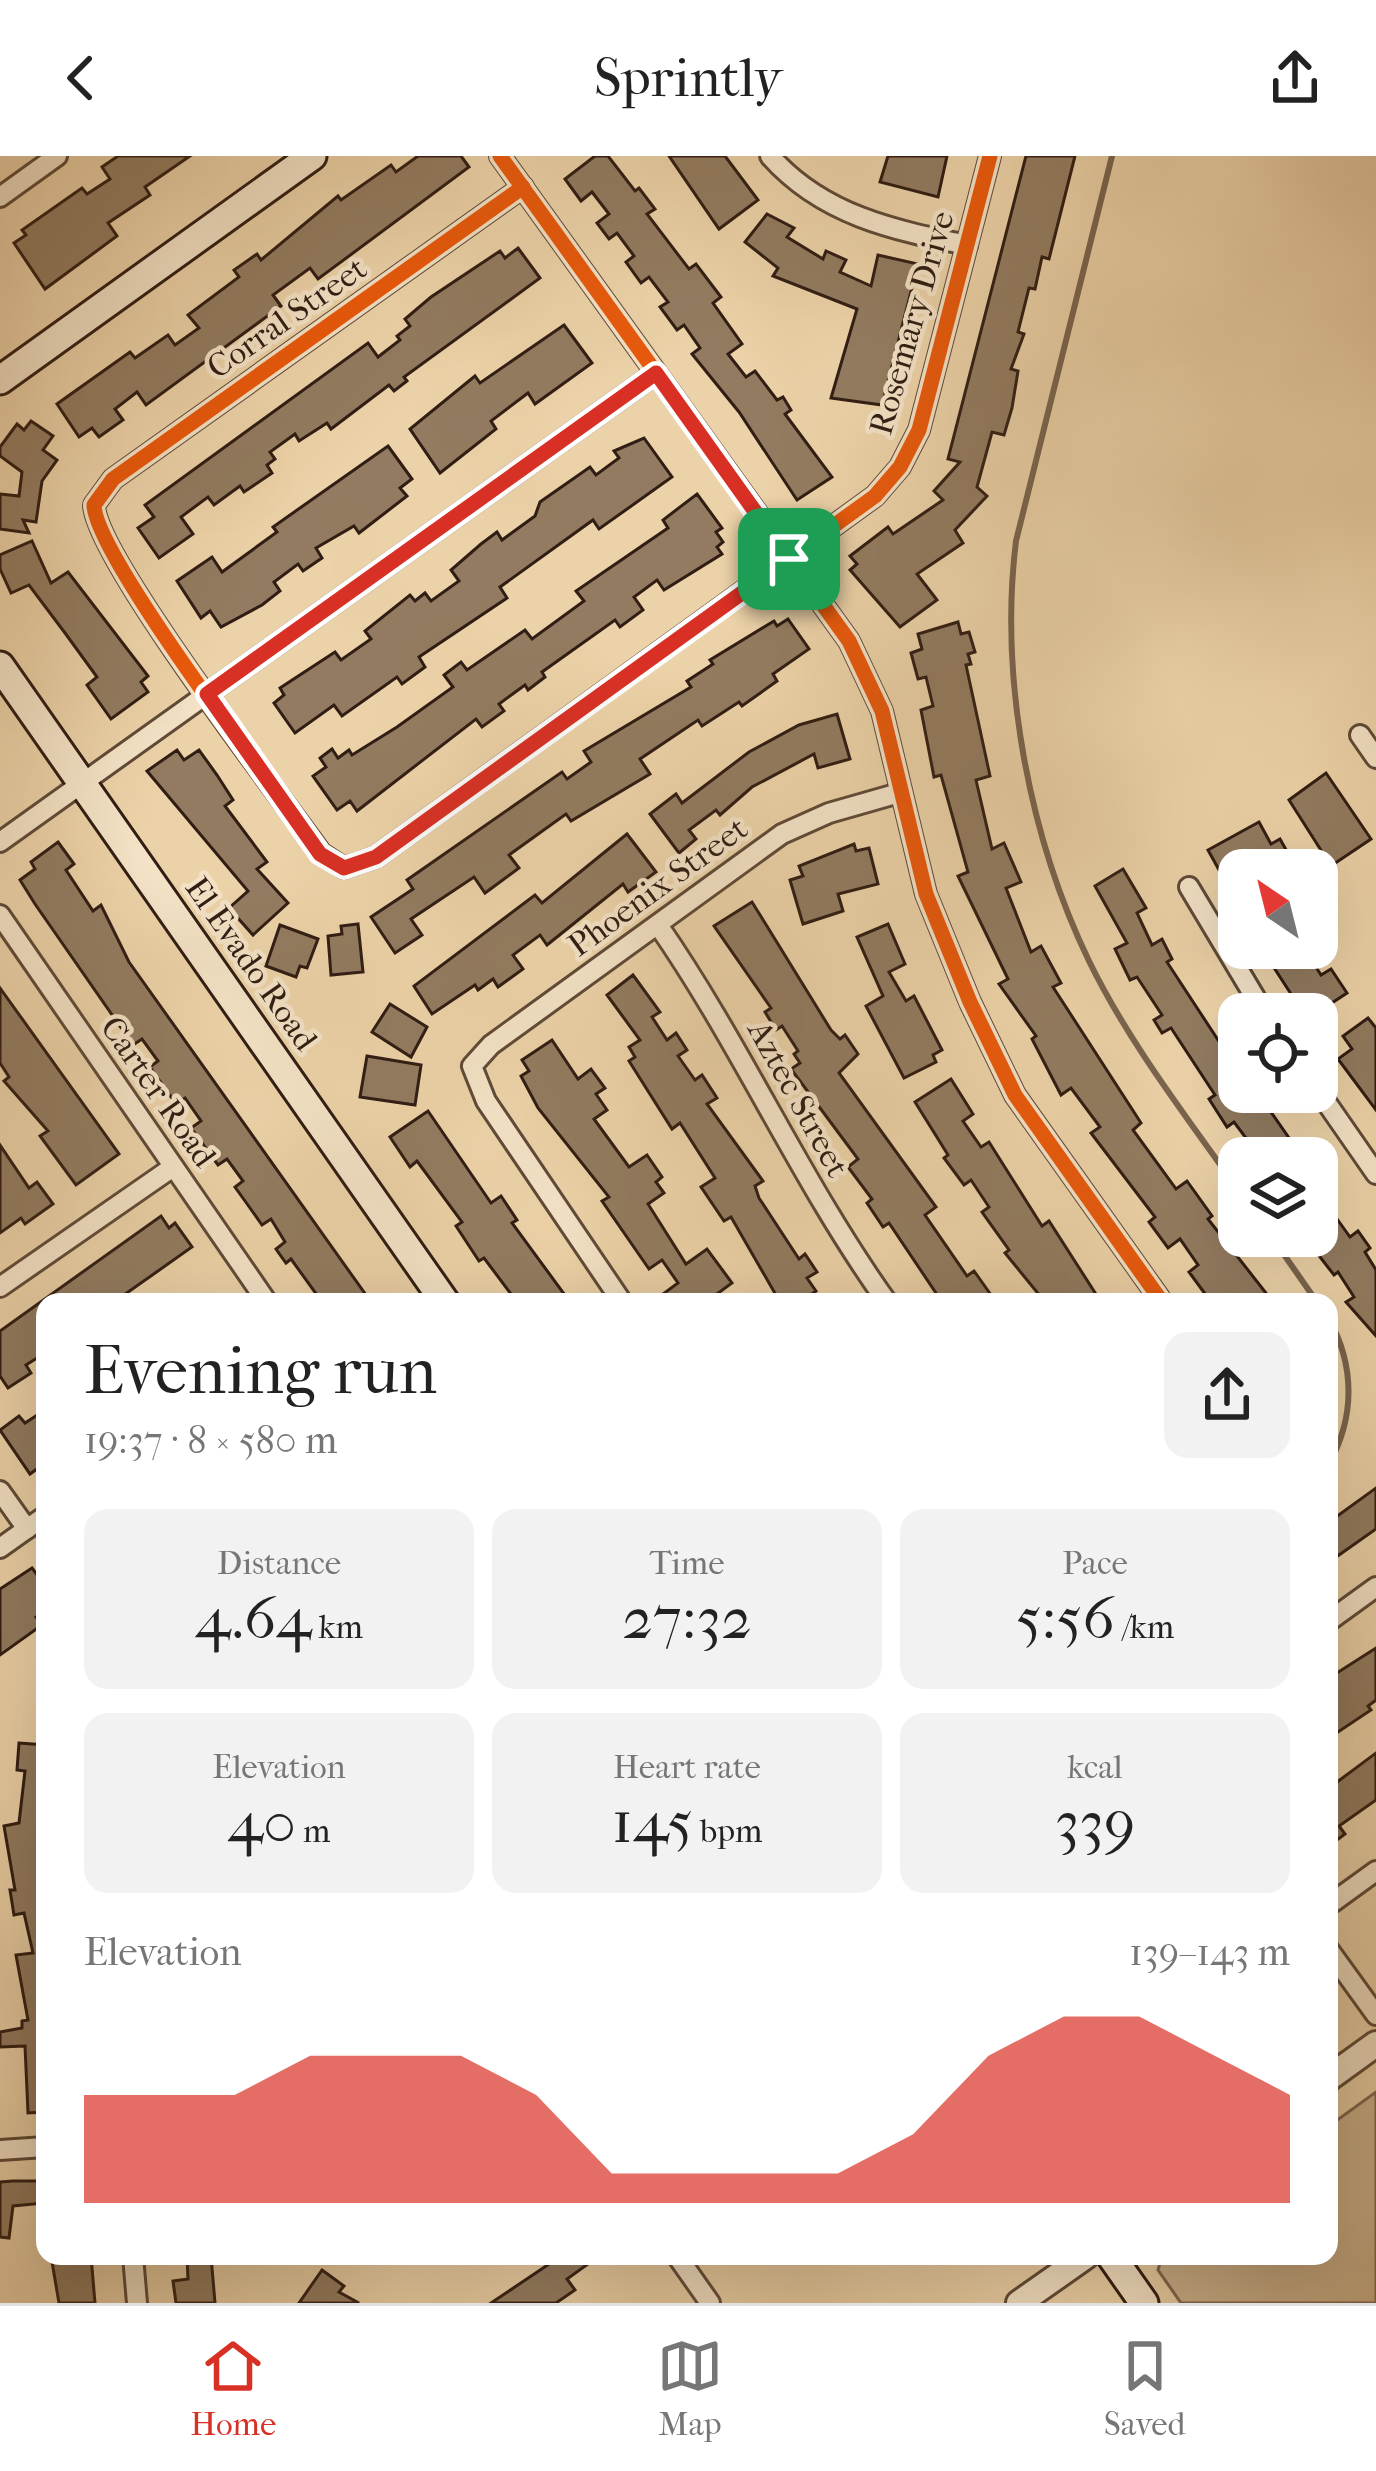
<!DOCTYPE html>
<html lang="en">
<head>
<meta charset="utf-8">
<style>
  :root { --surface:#fff; --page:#f2f2f2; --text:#222; --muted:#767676; --line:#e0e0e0; --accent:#d93025 }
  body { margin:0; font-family:"IM FELL French Canon",serif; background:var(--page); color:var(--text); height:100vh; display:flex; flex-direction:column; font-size:45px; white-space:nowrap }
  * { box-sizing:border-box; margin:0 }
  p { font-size:39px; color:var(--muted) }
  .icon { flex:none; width:66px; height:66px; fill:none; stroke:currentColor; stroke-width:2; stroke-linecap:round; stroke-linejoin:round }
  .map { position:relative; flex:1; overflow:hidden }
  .sheet { position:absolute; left:36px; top:1137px; width:1302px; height:972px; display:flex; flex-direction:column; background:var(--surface); border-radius:24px; box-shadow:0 12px 48px #0002 }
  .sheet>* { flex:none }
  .needle { width:78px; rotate:325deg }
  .buttons { position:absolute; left:1218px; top:693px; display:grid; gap:24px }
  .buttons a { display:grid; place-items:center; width:120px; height:120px; border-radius:24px; background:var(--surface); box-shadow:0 12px 48px #0002; font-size:60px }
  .pin { position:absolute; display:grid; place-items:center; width:102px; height:102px; color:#fff; margin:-51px; border-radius:24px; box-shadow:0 6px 18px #0006 }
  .round { display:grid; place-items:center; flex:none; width:126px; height:126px; border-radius:24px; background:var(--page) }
  .overview { display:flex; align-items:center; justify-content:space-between; height:204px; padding:0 48px }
  h1 { font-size:66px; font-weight:600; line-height:90px }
  .stats { display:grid; grid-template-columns:repeat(3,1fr); gap:18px; height:204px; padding:12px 48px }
  .stats div { display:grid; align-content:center; border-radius:24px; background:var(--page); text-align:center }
  .stats b { font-size:60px; font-weight:600 }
  .stats small { font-size:33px; font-weight:400 }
  .stats p { font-size:33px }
  .chart { height:336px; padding:24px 48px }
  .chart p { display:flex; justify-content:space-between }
  .chart svg { width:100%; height:216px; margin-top:12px; fill:var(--accent); opacity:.7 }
  header { display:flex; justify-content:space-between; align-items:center; height:156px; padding:0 48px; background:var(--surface); font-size:54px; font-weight:600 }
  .tabs { display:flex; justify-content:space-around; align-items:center; height:168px; border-top:3px solid var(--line); background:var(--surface); font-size:33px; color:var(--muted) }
  .tabs a { display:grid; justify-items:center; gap:6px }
  .tabs .selected { color:var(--accent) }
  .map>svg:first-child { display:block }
  .green { fill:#ccb38f; stroke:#7e6851; stroke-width:3 }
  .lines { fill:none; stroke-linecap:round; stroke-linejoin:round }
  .stream { stroke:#7a644e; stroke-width:6 }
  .building { fill:#927b60; stroke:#301d13; stroke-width:3 }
  .minor-casing { stroke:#5f4a38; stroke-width:24 }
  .tertiary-casing { stroke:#5f4a38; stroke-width:30 }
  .secondary-casing { stroke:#301d13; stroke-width:33 }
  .minor { stroke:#f3e2c6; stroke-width:18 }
  .tertiary { stroke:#f3e2c6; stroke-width:24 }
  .secondary { stroke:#f3e2c6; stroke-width:27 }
  .cycleway-casing { stroke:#f3e2c6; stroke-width:22 }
  .cycleway { stroke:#e8590c; stroke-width:15 }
  .route-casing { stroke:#fff; stroke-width:24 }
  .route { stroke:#d93025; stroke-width:15 }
  .labels { text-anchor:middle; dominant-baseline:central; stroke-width:9; stroke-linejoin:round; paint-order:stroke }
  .street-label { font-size:33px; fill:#301d13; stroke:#f3e2c6 }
</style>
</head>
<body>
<header><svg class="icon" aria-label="back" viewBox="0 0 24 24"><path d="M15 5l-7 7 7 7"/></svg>Sprintly<svg class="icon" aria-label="share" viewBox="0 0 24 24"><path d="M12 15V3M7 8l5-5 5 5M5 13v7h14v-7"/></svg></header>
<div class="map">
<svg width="1376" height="2147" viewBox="0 0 1376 2147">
  <rect width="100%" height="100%" fill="#ecd2a8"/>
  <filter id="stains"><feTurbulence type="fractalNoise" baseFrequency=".00167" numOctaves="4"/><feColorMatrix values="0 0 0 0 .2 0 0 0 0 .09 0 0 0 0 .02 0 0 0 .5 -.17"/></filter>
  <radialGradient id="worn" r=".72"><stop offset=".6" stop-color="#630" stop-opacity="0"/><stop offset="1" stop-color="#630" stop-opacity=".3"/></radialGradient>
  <!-- green -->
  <path class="green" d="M1376 1936V2147H1181L1158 2114 1162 2100H1329V1970Z"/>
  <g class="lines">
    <!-- stream -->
    <g class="stream">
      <path d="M1112 0 1016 385C999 522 1029 681 1089 805 1129 887 1186 960 1239 1035"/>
      <path d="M1271 1080 1317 1146"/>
      <path d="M1329 1163C1355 1210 1355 1261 1329 1308"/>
    </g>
  </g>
  <!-- building -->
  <g class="building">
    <path d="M118 0H190L145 31 150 39 108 67 117 80 45 133 14 87 26 79 22 74 82 32 87 38 110 23 102 11Z"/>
    <path d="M418 0H461L469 11 318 123 310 112 273 139 281 150 146 249 137 236 115 253 123 264 99 281 92 272 79 281 57 248 130 196 135 202 168 179 175 189 199 172 188 159 239 121 234 114 257 98 261 104 338 40 341 44 391 9 396 16Z"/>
    <path d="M595 0H608L635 35 639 32 655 53 647 58 689 113 696 108 721 141 713 147 742 188 728 198 746 221 755 215 777 244 783 241 791 254 785 258 832 321 797 344 739 256 692 198 700 192 684 169 677 174 660 151 668 146 649 121 641 127 626 106 634 100 617 77 609 83 597 67 609 58 592 36 581 45 565 23Z"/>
    <path d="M669 0H725L758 44 719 73Z"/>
    <path d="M888 0H947L938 41 880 26Z"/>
    <path d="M1026 0H1075L1049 103 1042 101 1035 133 1029 132 1018 176 1024 178 1011 213 1018 215 1012 252 1004 279 992 276 977 331 987 340 955 374 963 387 917 418 937 444 900 471 850 414 857 408 850 400 888 371 893 378 943 344 934 335 960 306 948 303Z"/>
    <path d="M767 58 794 72 787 81 823 103 826 95 846 104 840 116 871 130 878 99 918 108 882 249 831 242 857 153 773 120 778 112 745 86Z"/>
    <path d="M518 92 540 122 404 221 407 225 394 235 389 229 331 273 327 267 299 285 295 278 270 296 275 303 267 309 272 317 244 336 240 330 214 349 208 341 181 361 193 378 159 402 138 372 154 361 145 349 368 187 378 201 400 184 397 180 410 170 405 163 431 141 500 95 505 102Z"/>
    <path d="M564 169 592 207 535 248 528 237 491 265 496 273 440 317 410 273 475 220 480 227Z"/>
    <path d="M31 265 53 280 43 294 57 304 42 325 36 366 23 364 29 377 0 373V338L19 340 22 316 0 300V291L17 268 24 274Z"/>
    <path d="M644 282 672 321 599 373 593 364 500 431 507 442 419 501 425 511 402 528 397 521 342 560 334 549 295 577 274 547 284 539 280 532 335 496 341 504 371 483 365 475 410 439 415 445 425 437 431 445 459 425 451 414 481 388 497 376 502 384 535 360 540 346 590 311 596 319 619 302 614 295Z"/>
    <path d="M388 290 412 323 400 332 407 340 359 377 354 370 316 392 322 402 303 415 298 408 274 426 280 435 262 449 221 471 210 455 201 462 177 425 212 401 222 416 277 376 273 371Z"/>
    <path d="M697 338 722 372 716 376 723 386 717 391 722 398 664 434 657 424 634 441 643 454 620 471 615 464 542 516 545 521 528 534 525 529 499 548 504 555 482 571 476 563 357 655 350 645 337 654 313 620 326 611 320 602 332 593 338 602 349 594 352 599 397 571 453 531 444 519 461 506 467 514 525 474 532 483 584 445 576 435 668 372 663 364Z"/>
    <path d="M32 385 51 427 68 416 148 520 141 526 148 536 111 563 87 529 97 521 65 477 29 429 11 437 0 413V399Z"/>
    <path d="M788 463 809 493 773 518 777 525 742 550 739 546 702 570 698 564 640 603 650 618 571 665 566 658 509 699 519 712 485 737 474 721 411 763 422 779 395 797 371 761 413 733 407 724 562 616 567 623 591 606 584 595 691 531 687 525 713 508 710 504 774 465 777 470Z"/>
    <path d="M958 466 961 478 969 476 975 496 968 498 971 508 966 509 990 620 976 624 992 693 1004 687 1021 726 1006 732 1031 796 1041 790 1061 827 1053 831 1141 967 1133 974 1176 1033 1187 1025 1212 1060 1208 1063 1273 1146H1211L1189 1116 1198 1109 1180 1083 1168 1092 1149 1066 1155 1061 1091 977 1100 971 1071 932 1061 939 1032 883 1036 880 999 828 1008 823 958 720 968 716 941 619 934 621 921 554 933 550 926 521 918 523 911 497 922 493 918 478Z"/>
    <path d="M837 558 850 603 818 612 814 598 752 631 720 659 716 654 689 674 696 683 679 697 650 658 676 638 682 647 749 596 799 569Z"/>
    <path d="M177 594 184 604 199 594 217 619 233 644 225 650 267 706 257 713 288 747 253 779 229 752 248 735 147 615Z"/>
    <path d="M1326 617 1371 683 1331 710 1289 644Z"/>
    <path d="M1259 666 1271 688 1280 683 1289 699 1262 714H1239V727L1229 732 1208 694Z"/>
    <path d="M627 678 656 716 628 736 623 728 547 789 540 779 513 799 523 813 498 831 493 823 478 834 475 829 432 858 414 830 535 739 542 747Z"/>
    <path d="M58 686 74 708 66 714 93 755 101 749 129 806 371 1146H322L291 1103 286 1107 276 1093 285 1086 271 1063 262 1069 245 1045 235 1031 243 1025 227 1003 218 1009 191 972 201 965 185 942 176 948 150 911 158 905 142 883 133 889 35 748 20 724 35 713 31 706Z"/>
    <path d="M854 688 856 695 869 692 878 728 838 738 843 755 803 768 790 724 803 720 799 710Z"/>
    <path d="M1123 713 1146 752 1137 757 1152 789 1162 783 1172 803 1167 806 1239 916V936H1257L1303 1002H1261L1234 966 1227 971 1209 943 1215 939 1171 872 1162 877 1154 864 1162 859 1137 821 1130 824 1115 793 1127 787 1095 730Z"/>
    <path d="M752 746 831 874 840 883 845 879 858 898 839 917 936 1051 925 1059 967 1120 974 1115 996 1146H942L889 1067 883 1071 867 1047 872 1043 848 1011 858 1003 791 913 800 907 794 898 798 895 782 870 776 874 765 856 771 852 714 770Z"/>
    <path d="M358 768 363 816 331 819 328 780 342 778 341 770Z"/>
    <path d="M888 768 905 808 889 816 906 845 914 840 942 894 933 899 936 906 904 922 866 850 883 840 857 781Z"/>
    <path d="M280 769 318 783 307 812 300 810 296 821 266 810Z"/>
    <path d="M1286 792H1304L1321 819 1331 813 1347 837 1315 858H1304L1269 804Z"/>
    <path d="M633 819 660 856 652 861 667 884 676 877 687 894 678 900 695 924 702 919 717 942 707 948 763 1025 755 1030 759 1042 799 1103 805 1098 817 1116 807 1122 816 1135 800 1146H780L731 1061 724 1065 701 1031 715 1022 680 967 672 973 629 905 635 901 629 891 640 884 607 839Z"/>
    <path d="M0 832 119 998 76 1029 40 980 48 975 4 925 9 921 0 907Z"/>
    <path d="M390 848 427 871 411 901 372 876Z"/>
    <path d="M1368 862 1376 872V954L1338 903 1352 893 1343 880Z"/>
    <path d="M552 884 578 923 591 913 605 932 596 938 607 954 594 963 629 1011 647 999 662 1021 656 1026 664 1037 648 1048 686 1108 707 1093 732 1127 706 1146H669L663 1138 678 1127 662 1104 649 1113 602 1045 609 1041 538 952 521 920 529 915 522 904Z"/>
    <path d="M367 900 421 909 415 949 360 941Z"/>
    <path d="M951 923 973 958 963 965 981 991 989 986 1042 1070 1049 1065 1101 1146H1045L1005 1097 1009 1094 982 1056 989 1051 971 1024 964 1029 944 1002 948 999 915 946Z"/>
    <path d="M428 955 491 1047 501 1040 517 1064 512 1067 570 1146H517L484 1102 479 1105 456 1070 462 1066 417 1005 410 1011 390 981Z"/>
    <path d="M0 989 29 1032 37 1026 53 1048 25 1068 21 1062 0 1077Z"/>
    <path d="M1317 1035 1350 1081 1358 1075 1370 1092 1365 1096 1376 1114V1180L1346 1146 1354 1141 1338 1116 1334 1119 1313 1092Z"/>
    <path d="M161 1060 169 1072 175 1067 192 1091 114 1146H45V1197L26 1209 31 1217 8 1232 0 1220V1175Z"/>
    <path d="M45 1254V1307L30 1318 0 1274 19 1260 25 1267Z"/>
    <path d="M1376 1332V1373L1329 1406V1366Z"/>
    <path d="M32 1412 45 1429V1455L36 1461 42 1469 0 1499V1433Z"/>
    <path d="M1376 1492V1544L1368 1550 1371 1554 1329 1582V1522Z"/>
    <path d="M19 1587 45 1589V1956L28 1957 25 1890 0 1891V1876L22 1872V1865L28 1864 16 1799 33 1797 24 1757 14 1759 10 1734H15L4 1670 19 1667 25 1615 17 1614Z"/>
    <path d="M1376 1597V1644L1339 1670 1345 1678 1329 1690V1632Z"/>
    <path d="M13 2025H45V2047L13 2050 9 2082 0 2081V2026Z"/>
    <path d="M51 2100H91L95 2147H59Z"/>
    <path d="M187 2100H211L215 2147H176L173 2125 188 2123Z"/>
    <path d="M561 2100H599L567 2123 575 2134 556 2147H491Z"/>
    <path d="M322 2114 344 2130 339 2136 359 2147H299Z"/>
  </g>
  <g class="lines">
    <!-- minor casing -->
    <g class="minor-casing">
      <g id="minor">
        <path d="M500 0 849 485 882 555 926 738 970 846 1015 939 1162 1146"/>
        <path d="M770 0C822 59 893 74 967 89"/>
        <path d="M523 31 113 323 94 349C95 400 280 640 321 697L344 712 376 701 875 340 900 311 919 274 990 0"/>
        <path d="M0 41 57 0"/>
        <path d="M1360 579 1376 602"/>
        <path d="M0 686 656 217"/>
        <path d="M1189 731 1265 858"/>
        <path d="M0 759 267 1146"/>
        <path d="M658 769C742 890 801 1026 887 1146"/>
        <path d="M1317 933 1376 1018"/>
        <path d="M0 1131 173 1011"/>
        <path d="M622 1146 486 945 472 910 491 889 782 678 829 657 899 637"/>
        <path d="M0 1335 27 1373"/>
        <path d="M0 1392 45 1360"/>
        <path d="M1329 1465 1376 1431"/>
        <path d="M1329 1749 1376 1715"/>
        <path d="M1329 1794 1376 1859"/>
        <path d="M0 1994 45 1991"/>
        <path d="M133 2100 137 2147"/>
        <path d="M677 2100 710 2147"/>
      </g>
    </g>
    <!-- tertiary casing -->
    <g class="tertiary-casing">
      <g id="tertiary">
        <path d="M1329 1922 1376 1888"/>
        <path d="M1019 2147 1086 2100"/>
      </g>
    </g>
    <!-- secondary casing -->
    <g class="secondary-casing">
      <g id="secondary">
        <path d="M0 224 312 0"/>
        <path d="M0 510 445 1146"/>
        <path d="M1111 2100 1144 2147"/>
      </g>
    </g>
    <!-- minor -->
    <use href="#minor" class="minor"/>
    <!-- tertiary -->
    <use href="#tertiary" class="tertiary"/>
    <!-- secondary -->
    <use href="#secondary" class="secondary"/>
    <!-- cycleway casing -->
    <g class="cycleway-casing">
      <g id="cycleway">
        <path d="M500 0 849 485 882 555 926 738 970 846 1015 939 1162 1146"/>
        <path d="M523 31 113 323 94 349C95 400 280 640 321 697L344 712 376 701 875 340 900 311 919 274 990 0"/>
      </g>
    </g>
    <!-- cycleway -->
    <use href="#cycleway" class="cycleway"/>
  </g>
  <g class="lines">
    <!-- route casing -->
    <g class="route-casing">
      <path id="route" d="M656 217 789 403 376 701 344 712 320 698 207 538Z"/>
    </g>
    <!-- route -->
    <use href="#route" class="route"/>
  </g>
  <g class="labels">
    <!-- street labels -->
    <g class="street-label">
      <text transform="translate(287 162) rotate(-35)">Corral Street</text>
      <text transform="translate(912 167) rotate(-74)">Rosemary Drive</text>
      <text transform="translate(658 731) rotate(-36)">Phoenix Street</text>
      <text transform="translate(251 808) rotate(55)">El Evado Road</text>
      <text transform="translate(158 936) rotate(55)">Carter Road</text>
      <text transform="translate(798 943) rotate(61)">Aztec Street</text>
    </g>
  </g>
  <rect width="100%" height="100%" filter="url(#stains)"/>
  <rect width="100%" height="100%" fill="url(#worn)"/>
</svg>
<div class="buttons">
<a><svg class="needle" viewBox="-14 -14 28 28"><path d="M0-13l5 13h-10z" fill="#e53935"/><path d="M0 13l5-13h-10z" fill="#767676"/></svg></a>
<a><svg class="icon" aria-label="locate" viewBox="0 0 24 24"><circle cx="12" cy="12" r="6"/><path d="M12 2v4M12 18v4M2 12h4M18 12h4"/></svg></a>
<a><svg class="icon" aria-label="layers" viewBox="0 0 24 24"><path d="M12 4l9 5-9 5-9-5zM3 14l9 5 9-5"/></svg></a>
</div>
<div class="pin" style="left:789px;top:403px;background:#1e9e55"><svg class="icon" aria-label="arrive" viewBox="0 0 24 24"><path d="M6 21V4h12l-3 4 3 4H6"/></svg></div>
<section class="sheet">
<div class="overview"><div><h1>Evening run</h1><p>19:37 · 8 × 580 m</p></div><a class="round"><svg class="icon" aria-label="share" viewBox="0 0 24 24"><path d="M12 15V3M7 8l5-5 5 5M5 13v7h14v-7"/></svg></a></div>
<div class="stats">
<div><p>Distance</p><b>4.64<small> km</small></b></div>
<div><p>Time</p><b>27:32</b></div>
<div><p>Pace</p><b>5:56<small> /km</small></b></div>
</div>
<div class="stats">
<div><p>Elevation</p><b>40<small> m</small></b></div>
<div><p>Heart rate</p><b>145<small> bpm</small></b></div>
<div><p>kcal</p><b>339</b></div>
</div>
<div class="chart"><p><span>Elevation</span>139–143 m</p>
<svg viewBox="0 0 160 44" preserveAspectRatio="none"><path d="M0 44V22L10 22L20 22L30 14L40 14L50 14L60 22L70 38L80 38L90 38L100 38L110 30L120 14L130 6L140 6L150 14L160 22V44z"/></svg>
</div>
</section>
</div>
<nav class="tabs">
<a class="selected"><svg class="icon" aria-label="home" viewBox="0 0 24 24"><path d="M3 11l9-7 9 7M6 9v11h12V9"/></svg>Home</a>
<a><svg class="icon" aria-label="map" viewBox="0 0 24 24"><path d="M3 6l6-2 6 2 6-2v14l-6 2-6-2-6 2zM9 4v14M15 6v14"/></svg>Map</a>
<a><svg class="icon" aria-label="saved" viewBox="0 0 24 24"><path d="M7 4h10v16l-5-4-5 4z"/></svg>Saved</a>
</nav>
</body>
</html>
